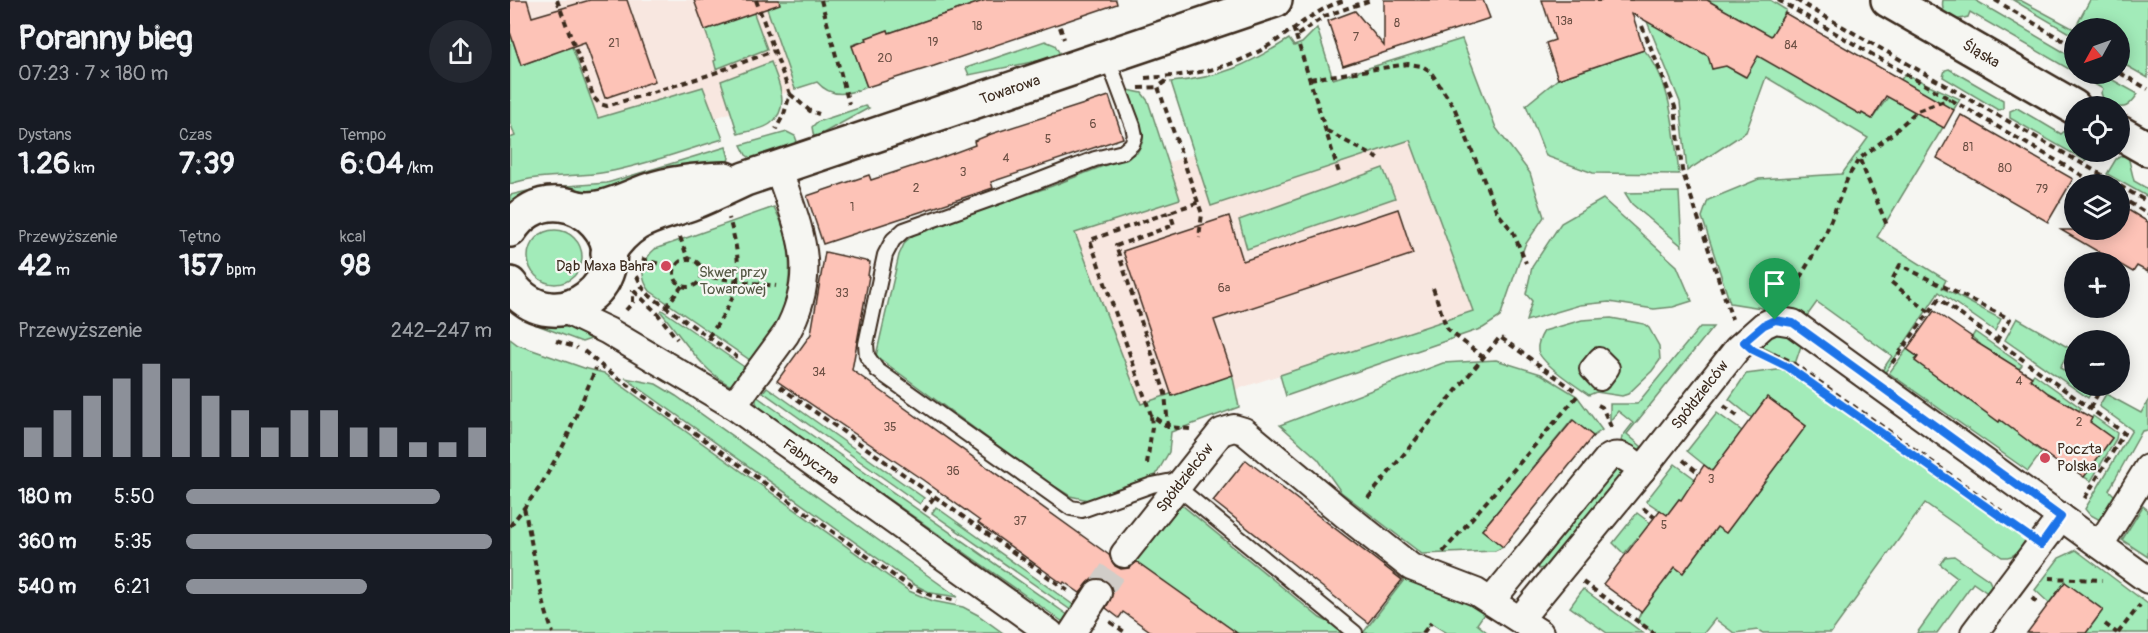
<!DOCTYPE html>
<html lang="pl">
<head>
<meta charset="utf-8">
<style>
  :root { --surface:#171b24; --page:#242831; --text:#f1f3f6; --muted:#9ea1a6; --accent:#8c9099 }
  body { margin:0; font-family:Pangolin,sans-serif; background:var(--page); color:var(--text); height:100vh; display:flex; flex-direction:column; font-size:22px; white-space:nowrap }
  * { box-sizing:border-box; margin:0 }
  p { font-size:20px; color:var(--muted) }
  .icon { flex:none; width:33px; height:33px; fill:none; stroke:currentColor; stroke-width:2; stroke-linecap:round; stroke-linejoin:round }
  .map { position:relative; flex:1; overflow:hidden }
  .side { display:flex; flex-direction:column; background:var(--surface); width:510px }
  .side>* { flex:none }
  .needle { width:39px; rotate:230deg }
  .tools { position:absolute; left:1554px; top:18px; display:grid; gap:12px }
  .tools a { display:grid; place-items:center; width:66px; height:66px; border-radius:50%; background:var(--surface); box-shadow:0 3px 15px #0003; font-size:30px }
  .pin { position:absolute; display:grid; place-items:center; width:51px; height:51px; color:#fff; margin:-62px -26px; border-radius:50% 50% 50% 0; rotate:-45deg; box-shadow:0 0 6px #0007 }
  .pin .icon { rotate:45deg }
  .round { display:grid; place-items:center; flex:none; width:63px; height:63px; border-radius:32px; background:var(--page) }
  .overview { display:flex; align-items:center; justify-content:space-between; height:102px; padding:0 18px }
  h1 { font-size:33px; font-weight:700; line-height:45px }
  .metrics { display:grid; grid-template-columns:repeat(3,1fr); gap:9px; height:102px; padding:6px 18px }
  .metrics div { display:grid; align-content:center }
  .metrics b { font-size:30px; font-weight:700 }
  .metrics small { font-size:16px; font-weight:400 }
  .metrics p { font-size:16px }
  .chart { height:168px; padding:12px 18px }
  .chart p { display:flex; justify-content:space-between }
  .chart svg { width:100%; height:108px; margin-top:6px; stroke:var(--accent); stroke-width:6 }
  ul { padding:0 18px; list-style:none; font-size:20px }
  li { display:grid; grid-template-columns:96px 72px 1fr; align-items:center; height:45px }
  li i { height:15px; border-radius:8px; background:var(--accent) }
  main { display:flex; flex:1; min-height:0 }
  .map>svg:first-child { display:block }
  .built { fill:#f8e7e0 }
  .green { fill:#a2ebb9; stroke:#6e8a6c; stroke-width:1.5 }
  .building { fill:#fdc3b7; stroke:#3b2a1e; stroke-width:1.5 }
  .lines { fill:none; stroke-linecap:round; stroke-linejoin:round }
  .minor-tunnel { stroke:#d1cdc8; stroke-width:26; stroke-dasharray:26 13; stroke-linecap:butt }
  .service-casing { stroke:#3b2a1e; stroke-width:18 }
  .pedestrian-casing { stroke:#3b2a1e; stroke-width:24 }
  .minor-casing { stroke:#3b2a1e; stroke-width:30 }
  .tertiary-casing { stroke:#3b2a1e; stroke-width:38 }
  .path { stroke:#3b2a1e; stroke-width:4; stroke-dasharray:6 4.5; stroke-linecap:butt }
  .service { stroke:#f6f6f2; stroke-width:14 }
  .pedestrian { stroke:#f6f6f2; stroke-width:20 }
  .minor { stroke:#f6f6f2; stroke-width:26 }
  .tertiary { stroke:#f6f6f2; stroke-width:33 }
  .route-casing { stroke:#fff; stroke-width:12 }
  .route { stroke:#1a73e8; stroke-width:8 }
  .poi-dot { fill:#d1495b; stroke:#f6f6f2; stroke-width:2 }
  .labels { text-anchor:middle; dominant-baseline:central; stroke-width:4.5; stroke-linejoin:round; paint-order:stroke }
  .number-label { font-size:12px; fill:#6c5044 }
  .street-label { font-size:15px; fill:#3b2a1e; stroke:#f6f6f2 }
  .poi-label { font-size:15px; fill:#3b2a1e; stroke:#f6f6f2; text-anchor:end }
  .park-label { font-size:15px; fill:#555a45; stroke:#f6f6f2 }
</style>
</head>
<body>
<main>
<section class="side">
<div class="overview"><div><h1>Poranny bieg</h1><p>07:23 · 7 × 180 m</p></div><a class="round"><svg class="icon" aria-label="share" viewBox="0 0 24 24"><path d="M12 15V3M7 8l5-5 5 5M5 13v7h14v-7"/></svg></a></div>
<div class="metrics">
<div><p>Dystans</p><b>1.26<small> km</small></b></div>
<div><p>Czas</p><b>7:39</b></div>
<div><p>Tempo</p><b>6:04<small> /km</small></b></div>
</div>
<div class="metrics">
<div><p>Przewyższenie</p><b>42<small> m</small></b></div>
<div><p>Tętno</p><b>157<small> bpm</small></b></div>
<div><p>kcal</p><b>98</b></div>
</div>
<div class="chart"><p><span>Przewyższenie</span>242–247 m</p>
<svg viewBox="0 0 160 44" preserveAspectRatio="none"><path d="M5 44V32M15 44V25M25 44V19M35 44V12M45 44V6M55 44V12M65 44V19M75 44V25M85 44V32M95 44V25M105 44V25M115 44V32M125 44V32M135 44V38M145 44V38M155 44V32"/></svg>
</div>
<ul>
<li><b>180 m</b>5:50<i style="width:83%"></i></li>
<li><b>360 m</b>5:35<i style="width:100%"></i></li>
<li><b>540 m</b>6:21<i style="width:59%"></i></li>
</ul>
</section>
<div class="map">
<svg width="1638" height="633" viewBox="0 0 1638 633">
  <rect width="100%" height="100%" fill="#f6f6f2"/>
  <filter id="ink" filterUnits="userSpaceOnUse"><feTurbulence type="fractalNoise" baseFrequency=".0167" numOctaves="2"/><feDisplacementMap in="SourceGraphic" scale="12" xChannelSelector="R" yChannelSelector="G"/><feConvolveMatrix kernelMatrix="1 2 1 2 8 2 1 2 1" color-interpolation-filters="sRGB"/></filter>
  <g filter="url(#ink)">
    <!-- built -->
    <g class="built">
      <path d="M0 0H294L307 82 205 118 0 172Z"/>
      <path d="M905 82 980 305 619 425 546 199Z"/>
    </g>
    <!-- green -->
    <g class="green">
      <path d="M239 0 257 49 206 69 204 61 206 60 195 30 233 16Z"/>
      <path d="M254 0H476L379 33 378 30 357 38V40L342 45 357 87C338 94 322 99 307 82L285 89Z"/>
      <path d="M1197 0H1260L1276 10 1251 56 1362 119 1395 74 1450 99 1367 237 1436 280 1432 288 1491 319 1485 331 1429 292 1374 374 1369 375 1382 356 1307 302 1294 320 1283 313 1220 303 1192 217 1198 200 1249 179 1332 174 1358 138 1256 77 1236 132 1177 171 1170 102 1136 19 1235 77 1260 36Z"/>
      <path d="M1433 0H1465L1564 58V72L1460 12 1458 17 1441 21C1435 15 1431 9 1433 0Z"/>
      <path d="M1503 0H1510L1564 29V36Z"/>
      <path d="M1580 0H1638V78L1610 62V28H1565Z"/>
      <path d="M49 12 88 118 193 87 213 139C175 150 136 165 97 172 64 178 32 173 0 184V138L5 136 0 122V32L11 65 39 55 42 54Z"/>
      <path d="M807 28 823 79 952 39 986 128 1020 173 1034 217 1015 245 990 317 973 328 776 396 770 375 963 311 900 140 701 206 661 82C710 78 738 65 779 39L784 46 792 43Z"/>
      <path d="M535 41 545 45 551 56 459 75 456 68Z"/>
      <path d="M1134 50C1162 80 1164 134 1169 174L1083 173 1036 156 1016 105 1048 79Z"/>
      <path d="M261 62C268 81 282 108 260 124 252 130 238 131 228 134L211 81Z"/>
      <path d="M1439 69 1493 100V109L1488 110 1433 77 1435 70Z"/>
      <path d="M1567 74H1592L1628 94C1615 112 1614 107 1596 106L1591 93 1593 89Z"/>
      <path d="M618 90 632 93 638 101 670 199 565 233 631 404 722 373 729 407 661 432 659 452 646 475 578 500 560 496 533 479 366 356 389 255 395 242 407 232 542 186 627 153 633 141V134Z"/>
      <path d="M355 106 359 108 304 138 302 127 307 122Z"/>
      <path d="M1507 108 1551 134 1556 130 1564 128V152H1582L1576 161 1500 118V111Z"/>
      <path d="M277 132 285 136 288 144 242 159 236 155 231 145Z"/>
      <path d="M216 147 219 158 216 166 0 208V195L30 188 97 183Z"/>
      <path d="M1611 156H1618L1624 181 1638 189V197L1597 174 1606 159Z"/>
      <path d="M873 168 885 198 737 249 729 220Z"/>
      <path d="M1169 192 1172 246 1122 204 1115 193Z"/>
      <path d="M1093 199 1167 266 1182 301 1163 307 1144 309 1099 302 1070 305 1016 321 1022 301 1016 294 1022 267 1051 223Z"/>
      <path d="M264 207C291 257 282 321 240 360L140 291C129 277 131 261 145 249Z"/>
      <circle cx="45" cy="257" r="27"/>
      <path d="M0 304 64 325 84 338 72 342 22 323 0 310Z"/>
      <path d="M152 310 243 373 229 388C200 383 170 335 151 312Z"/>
      <path d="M1101 318 1134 324 1139 328 1149 346 1150 360 1142 371 1118 394 1112 396 1086 392 1079 395C1068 387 1030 363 1028 350 1027 344 1031 336 1034 331L1072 320Z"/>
      <path d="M1507 318 1561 349 1550 368 1564 376V386L1584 387 1578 398 1495 340Z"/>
      <path d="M1190 327H1203L1117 434 1132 447 1125 452 1111 442 1112 437 1123 423 1108 411 1100 421V404H1127Z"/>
      <path d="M1465 332 1512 365 1508 370 1469 346 1470 344 1462 337Z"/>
      <path d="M1273 333 1288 341 1291 346 1285 364 1249 345 1260 334Z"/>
      <path d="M0 339 8 345 74 368 94 373 399 591 423 601 453 607 468 615 493 633H0Z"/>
      <path d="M1397 349 1408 357 1405 360 1489 421 1492 418 1525 442 1523 446 1532 452 1518 471 1379 373Z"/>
      <path d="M986 360 1031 374 1067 396 1092 430 1083 436 1062 420 972 530 993 547 985 551 912 554 831 492 808 459 770 425 933 363Z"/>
      <path d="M1275 369 1516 539C1509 550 1506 558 1492 557L1415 503 1321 633H1253L1248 630 1224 633 1205 619 1194 633H1144L1127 621 1131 612 1165 567 1173 573 1207 527 1216 533 1296 426 1257 397 1242 418 1219 399 1236 374Z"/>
      <path d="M1524 374 1571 408 1567 413 1543 396 1541 395 1539 397 1520 379Z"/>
      <path d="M115 378 146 384 166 396 448 597 421 593 405 585Z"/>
      <path d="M257 387 414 498 410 504 253 392Z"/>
      <path d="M1596 394 1631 413 1638 401V430L1632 431 1599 490 1605 496 1590 520 1579 514 1575 509 1622 430 1589 406Z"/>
      <path d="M246 396 562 618 553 622 248 407 246 402Z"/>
      <path d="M1207 413 1232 431 1202 471 1177 451Z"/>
      <path d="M1583 416 1607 433 1606 439 1581 481 1574 477 1602 438 1579 422Z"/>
      <path d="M1165 464 1192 484 1177 505 1169 499 1157 515 1136 501Z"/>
      <path d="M1104 466 1113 470 1112 474 1034 568 1029 569 1025 565Z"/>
      <path d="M669 505 673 506 810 618 842 633H727L624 561Z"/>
      <path d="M1633 506 1638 510V557L1612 540Z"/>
      <path d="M426 507 569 609 565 613 422 513Z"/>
      <path d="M1127 513 1147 528 1135 544 1127 538 1114 554 1103 543Z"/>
      <path d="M1566 550 1638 604V633H1576L1593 610 1555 582 1539 603 1525 590 1549 558Z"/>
      <path d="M1444 556 1479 580 1483 589 1479 594 1463 583 1427 633H1407L1447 577 1430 564 1435 557Z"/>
      <path d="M897 576 978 608 967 624 978 633H937L921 623 913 633H853Z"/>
      <path d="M1073 589 1133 633H1097L1060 607Z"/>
    </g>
    <!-- building -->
    <g class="building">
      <path d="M0 0H17L22 17 80 0H117L145 81 95 98 75 42 11 65 0 32Z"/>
      <path d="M184 0H269L270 4 195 30Z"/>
      <path d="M476 0H606L607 4 424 66 357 87 342 46 357 40 356 38 378 30 379 33Z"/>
      <path d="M874 0H973L980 18 833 66 818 21 845 11 874 46Z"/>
      <path d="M1032 0H1197L1261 36 1275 13 1444 110 1434 128 1376 96 1362 119 1352 113 1351 115 1248 56 1236 77 1216 66 1202 69 1198 56 1122 13 1134 50 1048 79 1036 43 1045 40Z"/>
      <path d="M599 96 613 138 481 182 483 188 313 244 297 196 359 175 361 180 425 159V160L465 145 464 141 481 134Z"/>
      <path d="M1451 115 1563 179 1538 222 1427 158Z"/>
      <path d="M1610 205 1638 222V272L1627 266 1623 272 1551 230H1610Z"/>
      <path d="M888 209 903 254 704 320 723 375 662 396 613 251 719 216 733 261Z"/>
      <path d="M315 252 360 262 358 276H359L342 370 599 555 605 566 611 569 619 568 627 562 727 633H643L613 612 609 618 596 608 603 593 601 586 597 581 589 578 582 579 570 593 554 582 553 584 468 523 470 521 413 480 267 381 301 334Z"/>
      <path d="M1424 311 1462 337 1461 339 1522 377 1520 379 1538 393 1582 418 1580 422 1602 438 1574 477 1551 461 1549 464 1490 420 1489 422 1405 361 1408 357 1397 349Z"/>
      <path d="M1257 397 1296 426 1216 533 1207 527 1173 573 1165 567 1131 612 1093 584 1150 510 1157 515 1169 499 1171 500 1194 465 1202 471Z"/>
      <path d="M1063 420 1083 436 993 547 972 530Z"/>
      <path d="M736 460 892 580 858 623 703 501Z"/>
      <path d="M1555 582 1593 610 1576 633H1517Z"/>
    </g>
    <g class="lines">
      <!-- minor-tunnel -->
      <path class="minor-tunnel" d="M588 593 614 554"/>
      <!-- service casing -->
      <g class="service-casing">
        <g id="service">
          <path d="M597 57 623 126 625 136 622 144 613 152 585 159 489 196 394 230 383 240 375 255 356 344 357 356 367 370 561 508 572 510 642 485 672 479"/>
          <path d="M667 487 845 633"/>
        </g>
      </g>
      <!-- pedestrian casing -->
      <g class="pedestrian-casing">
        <path id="pedestrian" d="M1089 358 1099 368 1090 380 1080 369Z"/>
      </g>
      <!-- minor casing -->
      <g class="minor-casing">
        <g id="minor">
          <path d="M52 309 98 331 221 404 540 633"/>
          <path d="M223 406 276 334C311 271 289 230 268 168"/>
          <path d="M1590 545 1638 468"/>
          <path d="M614 554 711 432 724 428 734 431 834 514 901 567 966 592 1030 633"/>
          <path d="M981 601 1097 459C1111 450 1121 461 1132 470"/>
          <path d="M1010 619 1132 470 1227 349 1254 325 1265 320 1283 323 1638 580"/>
          <path d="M562 633 588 593"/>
          <path d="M1464 633 1551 517"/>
        </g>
      </g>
      <!-- tertiary casing -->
      <g class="tertiary-casing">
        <g id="tertiary">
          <path d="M1378 0 1564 107"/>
          <path d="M1610 133 1638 149"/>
          <path d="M67 208C92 213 116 198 140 190 164 182 189 180 215 179"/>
          <path d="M0 230C12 212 29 202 50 204 64 205 76 212 86 223 133 276 46 348 0 284"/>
          <path d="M98 253C123 215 145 217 184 202 201 195 218 187 235 179L765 0"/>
        </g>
      </g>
      <!-- path -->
      <g class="path">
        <path d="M47 0 84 98 90 104 97 106 199 75 263 51"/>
        <path d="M246 0 280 94 274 114 266 129"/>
        <path d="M311 0 339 104"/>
        <path d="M1087 0H1090"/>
        <path d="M1121 0V1"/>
        <path d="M1268 0 1587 184"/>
        <path d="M1286 0 1608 184"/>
        <path d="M1485 0 1564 47"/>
        <path d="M1132 26 1165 107 1172 170 1222 319"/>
        <path d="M550 27 554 39"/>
        <path d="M783 28 786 36 815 16 861 0"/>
        <path d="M786 36 829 173"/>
        <path d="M1610 73 1638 89"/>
        <path d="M635 78C685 75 720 70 763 43 787 27 807 9 835 0"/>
        <path d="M800 79 898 64 912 66 920 71 944 107 987 212 1003 232 1016 263"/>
        <path d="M656 81 648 87 692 214 689 238"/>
        <path d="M629 88 648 87"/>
        <path d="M280 94 300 111 309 114"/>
        <path d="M817 131 869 159"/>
        <path d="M1350 160 1378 228"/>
        <path d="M1610 186 1638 202"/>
        <path d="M1610 197 1638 214"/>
        <path d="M170 237 178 259"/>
        <circle cx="178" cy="273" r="14"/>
        <path d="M132 259 160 267"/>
        <path d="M127 276 132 287 140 296 227 357"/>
        <path d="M192 276 266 286"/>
        <path d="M923 288 937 329 973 357"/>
        <path d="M124 291 147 313 167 339"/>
        <path d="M1279 296 1315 235 1338 177 1349 159 1382 134 1407 111 1440 99"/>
        <path d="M156 307 172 286"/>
        <path d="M116 310 123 302V290"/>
        <path d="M1419 312 1381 282 1390 265 1500 319 1487 340"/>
        <path d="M198 337C232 293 234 270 219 218"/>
        <path d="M46 341 67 348"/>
        <path d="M74 351 93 367 397 585 420 595 447 601"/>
        <path d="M1264 353 1280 361 1497 515"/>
        <path d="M1259 357 1278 367 1510 530"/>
        <path d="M1382 363 1429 299 1614 433 1573 501"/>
        <path d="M270 387 558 591"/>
        <path d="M1088 405 1092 407 1102 429"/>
        <path d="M1214 406 1230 418"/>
        <path d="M1580 408 1590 390"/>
        <path d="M658 427 655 393 606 246 664 225 660 212"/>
        <path d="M680 429 658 427 641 415 580 240 689 202"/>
        <path d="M1173 460 1189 473"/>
        <path d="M637 464 642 427 641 415"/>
        <path d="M858 498 990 337 1064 390"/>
        <path d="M14 508C24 549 28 593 43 633"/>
        <path d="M1133 508 1144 517"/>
        <path d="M414 511 424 497"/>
        <path d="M0 526 30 487 54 444 86 368"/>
        <path d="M933 552 1069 394"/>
        <path d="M1539 578 1592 580"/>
        <path d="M1073 582 1144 633"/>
        <path d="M1522 598 1528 604"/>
        <path d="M600 622 616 633"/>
        <path d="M1595 624 1607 633"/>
        <path d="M913 633 921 623"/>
        <path d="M1608 633 1630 605"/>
      </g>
      <!-- service -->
      <use href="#service" class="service"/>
      <!-- pedestrian -->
      <use href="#pedestrian" class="pedestrian"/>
      <!-- minor -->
      <use href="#minor" class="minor"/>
      <!-- tertiary -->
      <use href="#tertiary" class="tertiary"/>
    </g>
  </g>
  <g class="lines" filter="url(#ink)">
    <!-- route casing -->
    <g class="route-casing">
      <path id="route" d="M1265 320 1283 323 1551 517 1531 545 1278 367 1243 350 1234 342 1254 325Z"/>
    </g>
    <!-- route -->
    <use href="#route" class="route"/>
  </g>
  <!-- markers -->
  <g class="poi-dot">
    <circle cx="156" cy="266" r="6"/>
    <circle cx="1535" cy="458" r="6"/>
  </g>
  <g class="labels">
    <!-- number labels -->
    <g class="number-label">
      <text x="1054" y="21">13a</text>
      <text x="887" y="23">8</text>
      <text x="467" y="26">18</text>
      <text x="846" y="37">7</text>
      <text x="423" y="42">19</text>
      <text x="104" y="43">21</text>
      <text x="1281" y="45">84</text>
      <text x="375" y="58">20</text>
      <text x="583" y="124">6</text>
      <text x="538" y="139">5</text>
      <text x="1458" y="147">81</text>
      <text x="496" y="158">4</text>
      <text x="1495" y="168">80</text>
      <text x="453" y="172">3</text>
      <text x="406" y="188">2</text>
      <text x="1532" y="189">79</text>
      <text x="342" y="207">1</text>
      <text x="714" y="288">6a</text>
      <text x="332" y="293">33</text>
      <text x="309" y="372">34</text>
      <text x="1509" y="381">4</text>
      <text x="1569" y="422">2</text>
      <text x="380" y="427">35</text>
      <text x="443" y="471">36</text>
      <text x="1201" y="479">3</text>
      <text x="510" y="521">37</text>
      <text x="1154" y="525">5</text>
    </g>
    <!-- street labels -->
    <g class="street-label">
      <text transform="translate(1471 54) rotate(30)">Śląska</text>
      <text transform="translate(500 90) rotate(-19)">Towarowa</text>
      <text transform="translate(1190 395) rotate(-52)">Spółdzielców</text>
      <text transform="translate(301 462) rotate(36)">Fabryczna</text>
      <text transform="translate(675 478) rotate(-52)">Spółdzielców</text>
    </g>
    <!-- poi labels -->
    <g class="poi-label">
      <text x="144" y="266">Dąb Maxa Bahra</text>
      <text x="1547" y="449" text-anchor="start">Poczta<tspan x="1547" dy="17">Polska</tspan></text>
    </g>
    <!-- park labels -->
    <g class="park-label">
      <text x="223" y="272">Skwer przy<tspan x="223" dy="17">Towarowej</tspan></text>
    </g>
  </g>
</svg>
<div class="tools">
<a><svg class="needle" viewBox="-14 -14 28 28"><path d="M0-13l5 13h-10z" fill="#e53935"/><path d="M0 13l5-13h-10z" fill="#9ea1a6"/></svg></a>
<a><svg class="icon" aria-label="locate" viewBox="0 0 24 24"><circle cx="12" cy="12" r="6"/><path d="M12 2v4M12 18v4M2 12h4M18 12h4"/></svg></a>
<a><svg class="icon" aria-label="layers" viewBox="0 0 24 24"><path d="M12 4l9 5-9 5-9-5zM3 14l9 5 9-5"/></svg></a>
<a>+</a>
<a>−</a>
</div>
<div class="pin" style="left:1265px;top:320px;background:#1e9e55"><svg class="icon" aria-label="arrive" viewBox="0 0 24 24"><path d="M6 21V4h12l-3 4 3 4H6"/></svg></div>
</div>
</main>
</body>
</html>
